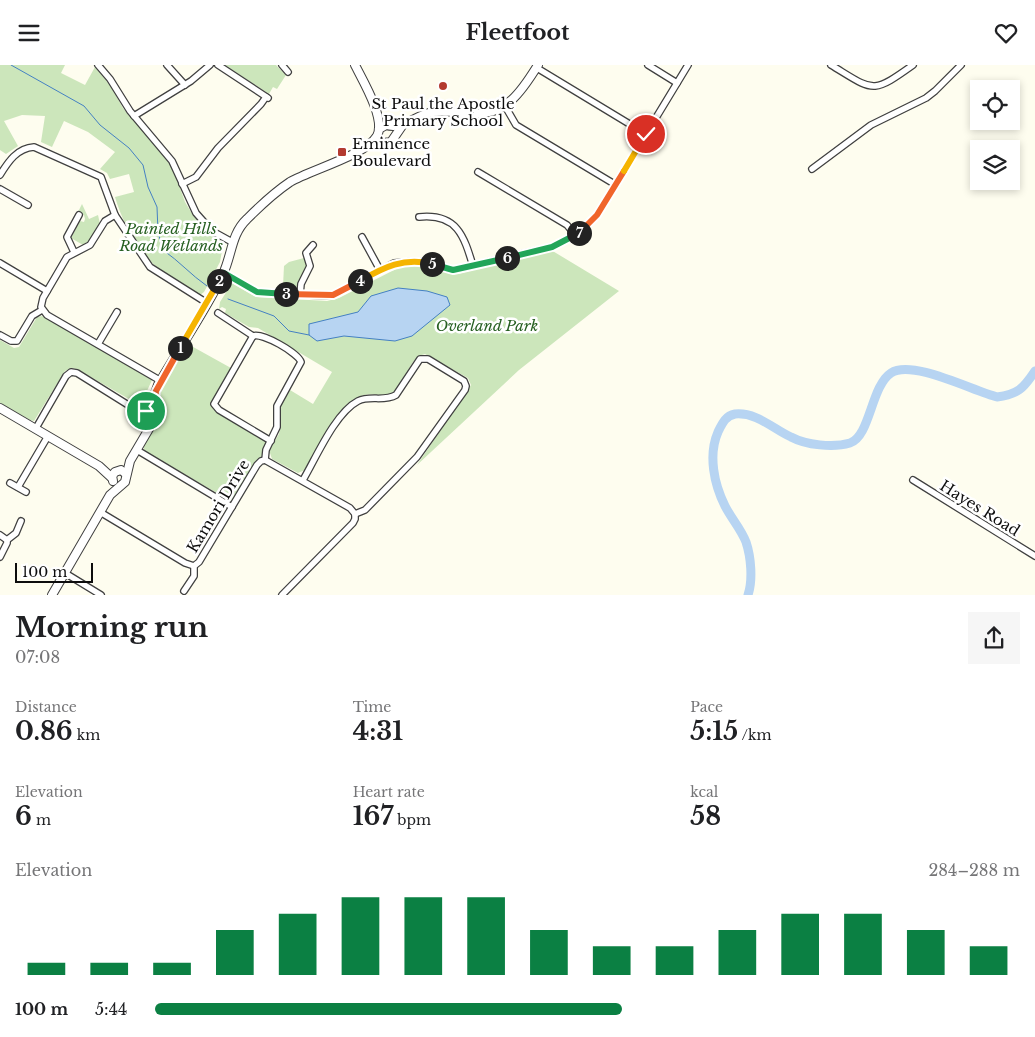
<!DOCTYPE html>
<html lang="en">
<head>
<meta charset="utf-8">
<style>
  :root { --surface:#fff; --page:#f6f6f6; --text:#202124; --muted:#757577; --accent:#0b8043 }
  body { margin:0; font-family:"Libre Baskerville",serif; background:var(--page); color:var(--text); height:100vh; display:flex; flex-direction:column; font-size:19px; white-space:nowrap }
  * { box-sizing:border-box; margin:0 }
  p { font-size:16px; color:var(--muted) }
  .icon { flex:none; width:28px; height:28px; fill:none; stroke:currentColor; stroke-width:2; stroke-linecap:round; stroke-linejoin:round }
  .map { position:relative; height:530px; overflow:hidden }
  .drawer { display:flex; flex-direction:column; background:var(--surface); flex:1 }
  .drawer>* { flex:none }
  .fabs { position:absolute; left:970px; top:15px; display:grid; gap:10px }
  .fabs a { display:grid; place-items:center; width:50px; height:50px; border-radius:0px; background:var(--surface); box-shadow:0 2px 8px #0003; font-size:25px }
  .scale { position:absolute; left:15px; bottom:12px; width:78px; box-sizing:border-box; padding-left:5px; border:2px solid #0d0d0d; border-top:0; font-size:14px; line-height:18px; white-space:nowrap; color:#0d0d0d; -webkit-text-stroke:4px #fff; paint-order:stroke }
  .pin { position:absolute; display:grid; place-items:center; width:42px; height:42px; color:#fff; margin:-21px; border:2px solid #fff; border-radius:50%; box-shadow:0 1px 5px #0007 }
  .km { position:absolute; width:25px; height:25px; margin:-12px; border-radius:50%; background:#222; color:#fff; font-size:14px; line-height:25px; text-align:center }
  .round { display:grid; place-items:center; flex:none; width:52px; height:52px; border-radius:0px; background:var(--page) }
  .summary { display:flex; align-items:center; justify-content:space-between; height:85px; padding:0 15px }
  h1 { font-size:28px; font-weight:700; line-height:38px }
  .stats { display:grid; grid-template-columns:repeat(3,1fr); gap:8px; height:85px; padding:5px 15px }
  .stats div { display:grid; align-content:center }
  .stats b { font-size:25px; font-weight:700 }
  .stats small { font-size:14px; font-weight:400 }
  .stats p { font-size:14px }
  .chart { height:140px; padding:10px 15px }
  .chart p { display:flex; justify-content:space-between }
  .chart svg { width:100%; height:90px; margin-top:5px; stroke:var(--accent); stroke-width:6 }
  ul { padding:0 15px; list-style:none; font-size:16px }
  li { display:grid; grid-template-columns:80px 60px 1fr; align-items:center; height:38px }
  li i { height:12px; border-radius:6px; background:var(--accent) }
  header { display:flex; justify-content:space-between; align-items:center; height:65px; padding:0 15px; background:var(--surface); font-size:22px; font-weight:700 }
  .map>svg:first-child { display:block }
  .green { fill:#cce6bb }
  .water { fill:#b7d4f2; stroke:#4480c3 }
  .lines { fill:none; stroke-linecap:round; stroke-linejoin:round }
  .stream { stroke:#4480c3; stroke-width:1 }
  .river { stroke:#b7d4f2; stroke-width:9 }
  .minor-casing { stroke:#404040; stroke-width:8 }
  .tertiary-casing { stroke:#404040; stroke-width:10 }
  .minor { stroke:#fff; stroke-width:5.5 }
  .tertiary { stroke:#fff; stroke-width:8 }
  .split-1-casing { stroke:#fff; stroke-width:10 }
  .split-2-casing { stroke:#fff; stroke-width:10 }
  .split-3-casing { stroke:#fff; stroke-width:10 }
  .split-4-casing { stroke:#fff; stroke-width:10 }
  .split-5-casing { stroke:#fff; stroke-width:10 }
  .split-6-casing { stroke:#fff; stroke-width:10 }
  .split-7-casing { stroke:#fff; stroke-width:10 }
  .split-8-casing { stroke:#fff; stroke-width:10 }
  .split-9-casing { stroke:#fff; stroke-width:10 }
  .split-1 { stroke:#f0652b; stroke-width:6 }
  .split-2 { stroke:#f5b400; stroke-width:6 }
  .split-3 { stroke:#22a559; stroke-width:6 }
  .split-4 { stroke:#f0652b; stroke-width:6 }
  .split-5 { stroke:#f5b400; stroke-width:6 }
  .split-6 { stroke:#22a559; stroke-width:6 }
  .split-7 { stroke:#22a559; stroke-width:6 }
  .split-8 { stroke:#f0652b; stroke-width:6 }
  .split-9 { stroke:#f5b400; stroke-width:6 }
  .poi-dot { fill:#b33a30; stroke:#fff; stroke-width:2 }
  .labels { text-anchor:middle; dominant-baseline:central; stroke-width:5; stroke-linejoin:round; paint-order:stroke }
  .poi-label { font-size:15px; fill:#0d0d0d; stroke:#fff }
  .park-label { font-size:15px; font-style:italic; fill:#276022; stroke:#fff }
  .street-label { font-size:15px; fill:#0d0d0d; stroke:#fff }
</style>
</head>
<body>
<header><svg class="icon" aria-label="menu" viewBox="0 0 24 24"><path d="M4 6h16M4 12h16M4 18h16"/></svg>Fleetfoot<svg class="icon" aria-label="heart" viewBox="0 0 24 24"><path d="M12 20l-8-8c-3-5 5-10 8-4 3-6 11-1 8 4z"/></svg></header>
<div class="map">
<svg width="1035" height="530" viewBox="0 0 1035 530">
  <rect width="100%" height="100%" fill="#fefdef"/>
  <!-- green -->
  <g class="green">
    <path d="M0 0H65L61 8 85 20 95 2 110 20 123 43 167 94 174 106 185 137 191 147 213 171 221 176 223 180 220 197 204 227 200 230C188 223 174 216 163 207 140 191 123 159 115 132L134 127 129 109 110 114 107 108 100 104 115 87 88 67 64 56 52 82 41 77 45 51 22 50 4 56 18 81 6 89 0 85Z"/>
    <path d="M225 0H276L286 10 277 24 273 22 269 29Z"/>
    <path d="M82 139 89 154 98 150 100 159 91 174 83 180 71 173 80 156 84 157 85 154 84 150 78 147Z"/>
    <path d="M551 185 619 226 519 305 417 400 471 320 468 313 425 289C407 293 408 317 394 327 386 333 373 328 364 330 352 333 344 343 336 351L337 353 305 405 298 408 272 394 269 385 279 369 281 356 280 342 290 325 313 339 332 307 258 263 249 262 225 248 226 244 222 242 219 244 220 237 232 218 256 232 327 236 339 233 400 202 422 201 458 209Z"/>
    <path d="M304 193 307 201 299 222 283 221 284 201 289 197Z"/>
    <path d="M42 251 152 315 147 326 145 340 141 341 77 304 71 303 65 306 34 356 30 355 0 338V275L14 283 19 282 37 252Z"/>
    <path d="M186 278 231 303 213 334V344L267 376 263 390 256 396 231 436 144 386V380L158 353 159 326Z"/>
  </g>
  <!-- water -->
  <path class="water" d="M398 223 427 226 447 232 450 240 412 271 395 276 344 271 317 276 309 270V259L358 247 371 231Z"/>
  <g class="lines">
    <!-- stream -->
    <g class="stream">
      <path d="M11 0 84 41 100 60 129 83 143 100 148 122 157 142 158 167 163 185C179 196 191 210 207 221"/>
      <path d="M228 234 274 251 289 266 309 270"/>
    </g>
    <!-- river -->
    <path class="river" d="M748 530C753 515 751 492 746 477 741 464 731 453 725 441 714 419 708 390 718 367 722 359 725 351 735 349 757 347 773 364 791 372 806 380 833 383 850 378 870 372 871 321 891 308 912 294 973 326 997 332 1018 329 1023 324 1035 306"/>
    <!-- minor casing -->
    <g class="minor-casing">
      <g id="minor">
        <path d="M98 0 110 14 130 46 172 96 196 148 212 166 232 177"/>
        <path d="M167 0 185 20"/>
        <path d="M218 0 268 33"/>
        <path d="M282 0 288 7"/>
        <path d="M648 0 677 18"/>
        <path d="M831 0C874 26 871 30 913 0"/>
        <path d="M537 3 646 69"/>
        <path d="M505 41 516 60 616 120"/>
        <path d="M134 51 191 16 210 0"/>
        <path d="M812 104 871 60 926 33 935 26 961 0"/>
        <path d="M478 107 567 160 576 171"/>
        <path d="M0 110C8 97 17 83 34 82L101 112 115 150 150 202 207 238"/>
        <path d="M182 119 196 112 218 83 261 39 266 32"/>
        <path d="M0 124 28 140"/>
        <path d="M115 150 105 156 90 180 67 192 43 233 41 242 47 250 161 316"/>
        <path d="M419 152C457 148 464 171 473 201"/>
        <path d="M362 172 380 205"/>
        <path d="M74 187 67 172 79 150"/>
        <path d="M0 198 47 226"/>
        <path d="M224 208 257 227 327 231 333 230 394 198 419 196 453 205 552 182 580 168 597 150 688 0"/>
        <path d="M300 230 301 219 310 201 306 188 313 180"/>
        <path d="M218 248 253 271"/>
        <path d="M0 270 11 276H17L32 251 42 245"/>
        <path d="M253 271C262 267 298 288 301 297L277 341V362L266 385 265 395"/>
        <path d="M253 271 214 339 219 345 271 376"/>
        <path d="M98 279 117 247"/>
        <path d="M36 363 66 311 71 307 77 308 141 348 154 353"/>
        <path d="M137 385 232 442"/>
        <path d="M265 395 350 443 355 449"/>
        <path d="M303 415C316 393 335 348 358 336 370 330 384 337 396 330L420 294H428L464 316 466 321 465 325 417 392 365 445 355 449"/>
        <path d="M913 415 1035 491"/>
        <path d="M10 418 26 427"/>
        <path d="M18 422 48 371"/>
        <path d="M100 447 185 498 194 501"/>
        <path d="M0 470 7 475V478L0 492"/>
        <path d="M7 475 16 468 21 456"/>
        <path d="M65 508 101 530"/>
        <path d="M184 526 194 511V501L199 497 257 400 261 396 265 395"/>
        <path d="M282 530 353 458 355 454V449"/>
      </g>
    </g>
    <!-- tertiary casing -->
    <g class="tertiary-casing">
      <g id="tertiary">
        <path d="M379 64 386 60C403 65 416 50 433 47 446 45 458 48 471 49 506 51 522 26 538 0"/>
        <path d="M369 80 391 77 402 61"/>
        <path d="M0 343 99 401 112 413"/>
        <path d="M113 416 112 411 115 407 121 405 126 409"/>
        <path d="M52 530 110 430 125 417 130 396 153 357 154 331 158 320C179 283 205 247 223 209 232 190 231 169 247 154 260 141 275 127 290 117 310 105 366 90 377 71 386 54 363 16 355 0"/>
      </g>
    </g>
    <!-- minor -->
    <use href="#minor" class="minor"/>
    <!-- tertiary -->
    <use href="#tertiary" class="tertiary"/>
  </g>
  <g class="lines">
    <!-- split-1 casing -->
    <g class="split-1-casing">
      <path id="split-1" d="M146 346 154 345 156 326 180 283"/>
    </g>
    <!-- split-2 casing -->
    <g class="split-2-casing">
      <path id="split-2" d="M180 283 219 216"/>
    </g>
    <!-- split-3 casing -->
    <g class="split-3-casing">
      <path id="split-3" d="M219 216 224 208 257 227 286 229"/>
    </g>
    <!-- split-4 casing -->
    <g class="split-4-casing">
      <path id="split-4" d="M286 229 333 230 360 216"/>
    </g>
    <!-- split-5 casing -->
    <g class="split-5-casing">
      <path id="split-5" d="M360 216C384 202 404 192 432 199"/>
    </g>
    <!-- split-6 casing -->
    <g class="split-6-casing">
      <path id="split-6" d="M432 199 453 205 507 193"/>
    </g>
    <!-- split-7 casing -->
    <g class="split-7-casing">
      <path id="split-7" d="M507 193 552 182 579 168"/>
    </g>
    <!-- split-8 casing -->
    <g class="split-8-casing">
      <path id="split-8" d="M579 168 597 150 624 106"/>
    </g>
    <!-- split-9 casing -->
    <g class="split-9-casing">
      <path id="split-9" d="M624 106 646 69"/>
    </g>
    <!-- split-1 -->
    <use href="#split-1" class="split-1"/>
    <!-- split-2 -->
    <use href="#split-2" class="split-2"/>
    <!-- split-3 -->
    <use href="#split-3" class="split-3"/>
    <!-- split-4 -->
    <use href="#split-4" class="split-4"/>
    <!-- split-5 -->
    <use href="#split-5" class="split-5"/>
    <!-- split-6 -->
    <use href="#split-6" class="split-6"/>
    <!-- split-7 -->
    <use href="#split-7" class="split-7"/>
    <!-- split-8 -->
    <use href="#split-8" class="split-8"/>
    <!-- split-9 -->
    <use href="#split-9" class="split-9"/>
  </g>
  <!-- markers -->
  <g class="poi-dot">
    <circle cx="443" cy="21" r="5"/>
    <rect x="337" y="82" width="10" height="10" rx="2.5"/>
  </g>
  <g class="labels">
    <!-- poi labels -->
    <g class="poi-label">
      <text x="443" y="38">St Paul the Apostle<tspan x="443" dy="17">Primary School</tspan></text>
      <text x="352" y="78" text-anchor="start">Eminence<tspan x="352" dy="17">Boulevard</tspan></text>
    </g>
    <!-- park labels -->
    <g class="park-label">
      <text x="171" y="163">Painted Hills<tspan x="171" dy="17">Road Wetlands</tspan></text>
      <text x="487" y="260">Overland Park</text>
    </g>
    <!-- street labels -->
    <g class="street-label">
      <text transform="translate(218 441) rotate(-59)">Kamori Drive</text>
      <text transform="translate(980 443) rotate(32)">Hayes Road</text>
    </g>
  </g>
</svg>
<div class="fabs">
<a><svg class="icon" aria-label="locate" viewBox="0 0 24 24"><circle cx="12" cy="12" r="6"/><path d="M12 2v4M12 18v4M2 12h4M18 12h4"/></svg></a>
<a><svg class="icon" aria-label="layers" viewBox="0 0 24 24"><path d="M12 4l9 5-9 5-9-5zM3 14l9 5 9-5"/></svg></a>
</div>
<div class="scale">100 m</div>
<div class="pin" style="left:146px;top:346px;background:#1e9e55"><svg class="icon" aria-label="arrive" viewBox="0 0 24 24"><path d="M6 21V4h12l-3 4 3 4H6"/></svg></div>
<div class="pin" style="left:646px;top:69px;background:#d93025"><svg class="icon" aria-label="check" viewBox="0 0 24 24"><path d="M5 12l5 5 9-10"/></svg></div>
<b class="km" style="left:180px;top:283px">1</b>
<b class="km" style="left:219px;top:216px">2</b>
<b class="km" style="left:286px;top:229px">3</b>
<b class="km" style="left:360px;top:216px">4</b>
<b class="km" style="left:432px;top:199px">5</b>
<b class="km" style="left:507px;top:193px">6</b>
<b class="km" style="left:579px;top:168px">7</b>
</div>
<section class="drawer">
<div class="summary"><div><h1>Morning run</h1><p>07:08</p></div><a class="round"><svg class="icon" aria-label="share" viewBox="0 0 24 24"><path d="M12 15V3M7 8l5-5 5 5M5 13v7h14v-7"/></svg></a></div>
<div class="stats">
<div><p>Distance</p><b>0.86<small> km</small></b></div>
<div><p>Time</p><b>4:31</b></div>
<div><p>Pace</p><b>5:15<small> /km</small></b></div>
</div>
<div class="stats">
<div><p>Elevation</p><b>6<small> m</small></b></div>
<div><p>Heart rate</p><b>167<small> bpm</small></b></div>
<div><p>kcal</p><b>58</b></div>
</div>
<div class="chart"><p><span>Elevation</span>284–288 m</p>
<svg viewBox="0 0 160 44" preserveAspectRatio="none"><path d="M5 44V38M15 44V38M25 44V38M35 44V22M45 44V14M55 44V6M65 44V6M75 44V6M85 44V22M95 44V30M105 44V30M115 44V22M125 44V14M135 44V14M145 44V22M155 44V30"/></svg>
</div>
<ul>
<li><b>100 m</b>5:44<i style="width:54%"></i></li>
</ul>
</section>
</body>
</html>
